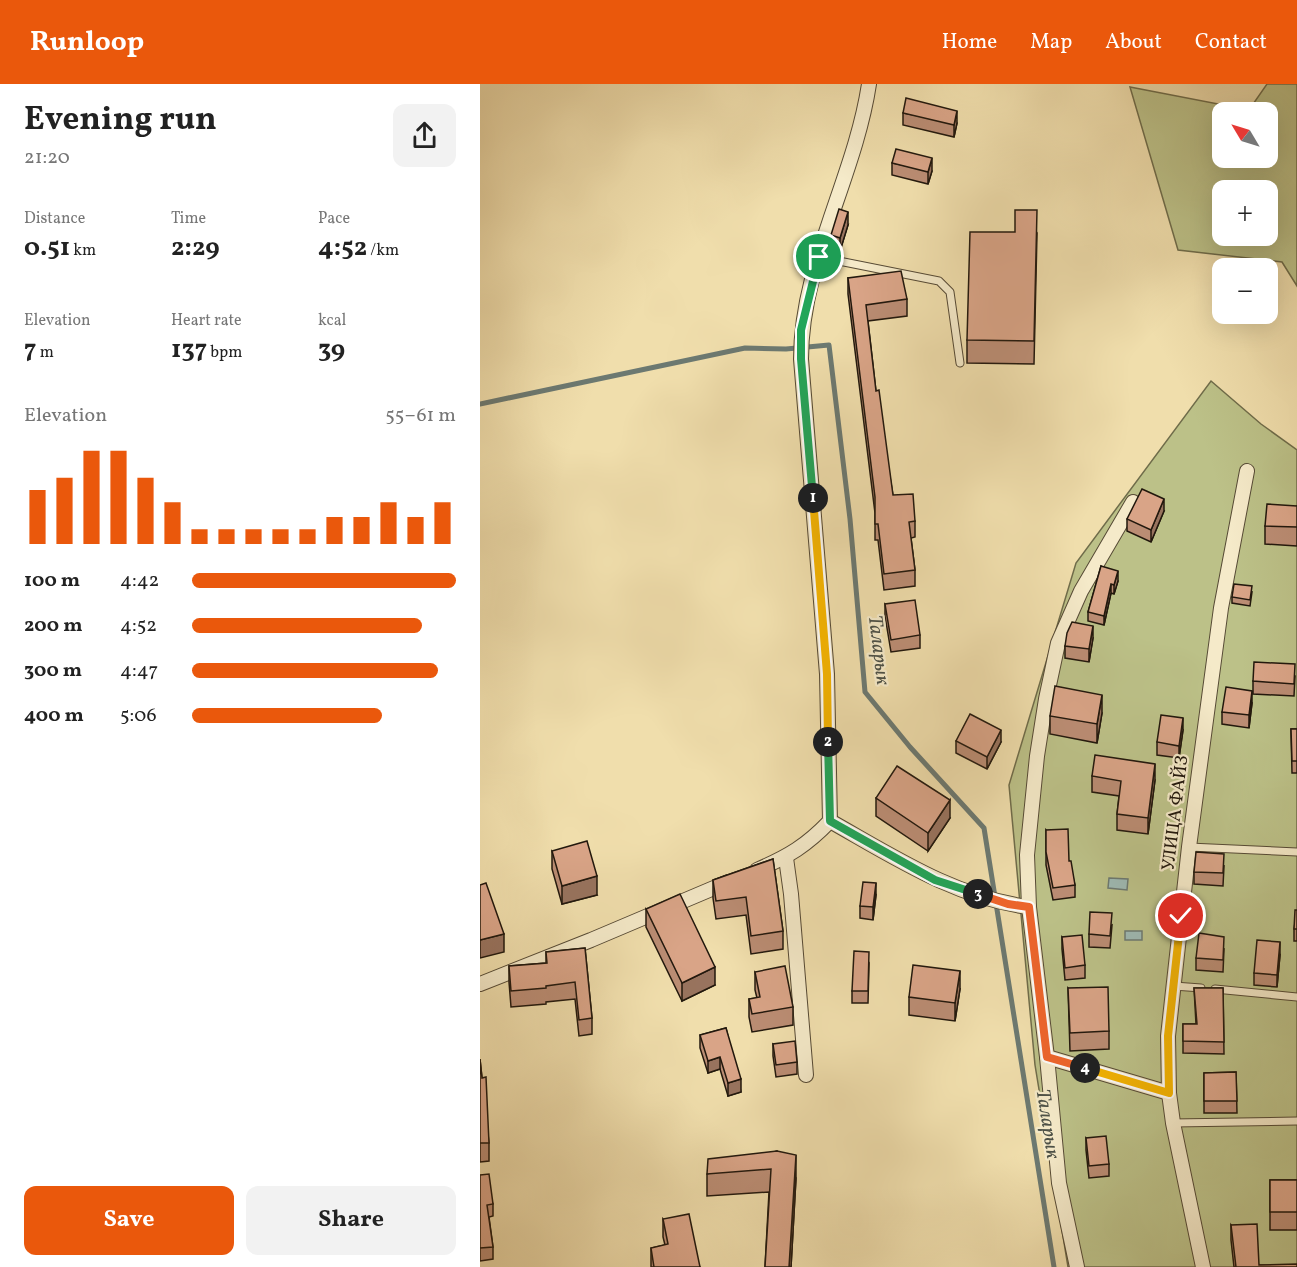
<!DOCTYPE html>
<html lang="en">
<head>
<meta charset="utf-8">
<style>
  :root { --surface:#fff; --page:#f2f2f2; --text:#222; --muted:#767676; --accent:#ea580c }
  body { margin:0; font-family:Vollkorn,serif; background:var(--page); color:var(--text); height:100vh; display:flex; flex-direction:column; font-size:22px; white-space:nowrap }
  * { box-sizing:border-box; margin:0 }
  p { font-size:20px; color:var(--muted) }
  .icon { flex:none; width:33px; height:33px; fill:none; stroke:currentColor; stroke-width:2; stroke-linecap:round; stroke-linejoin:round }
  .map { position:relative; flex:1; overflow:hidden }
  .sheet { display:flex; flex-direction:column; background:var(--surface); width:480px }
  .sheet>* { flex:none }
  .needle { width:39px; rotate:308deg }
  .fabs { position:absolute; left:732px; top:18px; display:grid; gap:12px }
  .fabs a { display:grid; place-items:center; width:66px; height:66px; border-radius:12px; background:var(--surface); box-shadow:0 6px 24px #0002; font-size:30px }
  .pin { position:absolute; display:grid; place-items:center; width:51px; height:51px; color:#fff; margin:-26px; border:3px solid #fff; border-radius:50%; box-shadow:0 2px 6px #0007 }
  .km { position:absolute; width:30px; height:30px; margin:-15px; border-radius:50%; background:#222; color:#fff; font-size:16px; line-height:30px; text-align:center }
  .round { display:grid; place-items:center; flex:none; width:63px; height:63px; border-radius:12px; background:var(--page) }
  .overview { display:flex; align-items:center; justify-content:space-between; height:102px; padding:0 24px }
  h1 { font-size:33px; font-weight:700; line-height:45px }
  .figures { display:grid; grid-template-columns:repeat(3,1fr); gap:9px; height:102px; padding:6px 24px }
  .figures div { display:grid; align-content:center }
  .figures b { font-size:26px; font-weight:700 }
  .figures small { font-size:16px; font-weight:400 }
  .figures p { font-size:16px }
  .chart { height:168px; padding:12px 24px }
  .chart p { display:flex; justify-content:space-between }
  .chart svg { width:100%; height:108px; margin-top:6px; stroke:var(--accent); stroke-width:6 }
  .cta { display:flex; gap:12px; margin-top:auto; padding:12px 24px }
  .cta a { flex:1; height:69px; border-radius:12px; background:var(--accent); color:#fff; font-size:24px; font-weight:700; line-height:69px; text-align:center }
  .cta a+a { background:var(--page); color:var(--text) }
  ul { padding:0 24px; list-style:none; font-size:20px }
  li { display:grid; grid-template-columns:96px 72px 1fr; align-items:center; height:45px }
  li i { height:15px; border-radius:8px; background:var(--accent) }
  header { display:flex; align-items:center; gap:36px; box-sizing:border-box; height:84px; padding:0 30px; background:var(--accent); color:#fff }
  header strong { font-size:28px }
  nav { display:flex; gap:33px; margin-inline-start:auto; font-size:21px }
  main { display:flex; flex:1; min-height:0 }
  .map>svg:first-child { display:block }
  .green { fill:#bcc188; stroke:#6f6c4a; stroke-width:1.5; fill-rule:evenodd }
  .water { fill:#9ebab4; stroke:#6c7971; stroke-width:1.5 }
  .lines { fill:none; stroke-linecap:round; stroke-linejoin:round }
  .stream { stroke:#6c7971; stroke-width:5 }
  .service-casing { stroke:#564a35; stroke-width:9 }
  .minor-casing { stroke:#564a35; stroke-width:16 }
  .service { stroke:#f5eac9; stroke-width:7 }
  .minor { stroke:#f5eac9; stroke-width:14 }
  .wall { fill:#bb8d74; stroke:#22180d; stroke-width:1.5 }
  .shaded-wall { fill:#98735e; stroke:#22180d; stroke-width:1.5 }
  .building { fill:#d9a487; stroke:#22180d; stroke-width:1.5 }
  .split-1-casing { stroke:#fff; stroke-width:12 }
  .split-2-casing { stroke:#fff; stroke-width:12 }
  .split-3-casing { stroke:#fff; stroke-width:12 }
  .split-4-casing { stroke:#fff; stroke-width:12 }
  .split-5-casing { stroke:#fff; stroke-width:12 }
  .split-1 { stroke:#22a559; stroke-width:8 }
  .split-2 { stroke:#f5b400; stroke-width:8 }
  .split-3 { stroke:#22a559; stroke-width:8 }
  .split-4 { stroke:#f0652b; stroke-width:8 }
  .split-5 { stroke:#f5b400; stroke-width:8 }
  .labels { text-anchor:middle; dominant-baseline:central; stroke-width:4.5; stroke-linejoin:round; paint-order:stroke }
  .street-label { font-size:18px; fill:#22180d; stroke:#f5eac9 }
  .water-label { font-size:20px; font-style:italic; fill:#4d5147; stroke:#f5eac9 }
</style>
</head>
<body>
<header>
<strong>Runloop</strong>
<nav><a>Home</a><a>Map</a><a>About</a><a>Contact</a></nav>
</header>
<main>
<section class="sheet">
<div class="overview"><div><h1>Evening run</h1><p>21:20</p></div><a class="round"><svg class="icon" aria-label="share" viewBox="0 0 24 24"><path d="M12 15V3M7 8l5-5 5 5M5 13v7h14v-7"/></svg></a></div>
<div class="figures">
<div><p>Distance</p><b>0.51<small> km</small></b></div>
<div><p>Time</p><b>2:29</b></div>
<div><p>Pace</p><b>4:52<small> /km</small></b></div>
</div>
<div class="figures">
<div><p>Elevation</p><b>7<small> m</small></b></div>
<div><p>Heart rate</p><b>137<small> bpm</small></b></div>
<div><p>kcal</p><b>39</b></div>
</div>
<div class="chart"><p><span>Elevation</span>55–61 m</p>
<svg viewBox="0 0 160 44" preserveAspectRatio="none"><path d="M5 44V22M15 44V17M25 44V6M35 44V6M45 44V17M55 44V27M65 44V38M75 44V38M85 44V38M95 44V38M105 44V38M115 44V33M125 44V33M135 44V27M145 44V33M155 44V27"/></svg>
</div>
<ul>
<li><b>100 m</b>4:42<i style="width:100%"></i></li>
<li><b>200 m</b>4:52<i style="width:87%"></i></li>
<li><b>300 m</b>4:47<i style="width:93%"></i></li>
<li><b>400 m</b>5:06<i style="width:72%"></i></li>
</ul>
<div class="cta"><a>Save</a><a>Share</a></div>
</section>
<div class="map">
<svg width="817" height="1183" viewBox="0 0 817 1183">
  <rect width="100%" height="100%" fill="#f0deac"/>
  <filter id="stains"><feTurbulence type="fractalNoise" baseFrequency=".00333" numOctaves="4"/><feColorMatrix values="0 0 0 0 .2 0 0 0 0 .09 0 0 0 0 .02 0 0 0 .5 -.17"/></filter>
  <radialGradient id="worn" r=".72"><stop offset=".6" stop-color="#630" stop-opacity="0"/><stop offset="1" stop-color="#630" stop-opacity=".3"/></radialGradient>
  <!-- green -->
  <g class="green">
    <path d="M787 0H817V202L802 178 698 166 650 3 769 26ZM742 28H788V74H742ZM742 106H788V152H742Z"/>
    <path d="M731 297 781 340 817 366V1183H588L555 981 529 701 596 479Z"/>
  </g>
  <!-- water -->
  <g class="water">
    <path d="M629 794 648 795 647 806 628 804Z"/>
    <rect x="645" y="847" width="17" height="9"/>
  </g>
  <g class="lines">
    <!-- stream -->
    <path class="stream" d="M0 320 265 264 306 265 349 261 370 435 385 608 430 663 504 744 574 1183"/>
    <!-- service casing -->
    <g class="service-casing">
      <g id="service">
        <path d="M339 173 459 197 470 208 480 279"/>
        <path d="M709 763 817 768"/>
        <path d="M694 902 721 904"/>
        <path d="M735 905 817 913"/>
        <path d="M693 1039 817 1037"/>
      </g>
    </g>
    <!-- minor casing -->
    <g class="minor-casing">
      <g id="minor">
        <path d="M389 0C375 93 321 180 321 275L347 590 350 737C414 773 476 814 549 823"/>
        <path d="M306 774 311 810 326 991"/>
        <path d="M277 786C309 772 326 762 350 737"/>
        <path d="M0 900 111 856 248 798"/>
        <path d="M567 973 689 1009"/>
        <path d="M597 1183 579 1099 567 973 549 823 547 771 557 672 566 615 578 559 601 507 653 418"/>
        <path d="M723 1183 693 1039 689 1009 688 952 709 763 741 524 767 387"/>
      </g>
    </g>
    <!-- service -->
    <use href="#service" class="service"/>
    <!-- minor -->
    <use href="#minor" class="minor"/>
  </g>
  <!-- wall -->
  <g class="wall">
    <path d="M423 29 477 39 474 53 423 41Z"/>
    <path d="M412 79 452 87 448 100 412 91Z"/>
    <path d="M368 141 360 167 351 164V151Z"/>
    <path d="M557 150 554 280 487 279V256Z"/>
    <path d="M368 194 427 215V232L388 237 396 307 413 411 435 437V453L431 454 435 486V502L404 506 398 456H395V429L368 210Z"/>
    <path d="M817 422V462L785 460V442Z"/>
    <path d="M684 427 671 458 647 447V435Z"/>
    <path d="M621 482 638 497 634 510 631 509 624 541 608 537V528Z"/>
    <path d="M772 508 770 522 752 519V513Z"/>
    <path d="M405 520 440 551V564L411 568 405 532Z"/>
    <path d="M613 554 609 578 585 574V562Z"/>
    <path d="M815 592 814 612 773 610V597Z"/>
    <path d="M772 619 769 644 742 640V628Z"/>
    <path d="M622 629 617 659 570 650V632Z"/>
    <path d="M811 645H817V689H812Z"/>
    <path d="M703 646 699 674 677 671V658Z"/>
    <path d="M476 657 521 658 507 685 476 669Z"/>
    <path d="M612 692 675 696 668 750 637 746V730L639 712 612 708Z"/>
    <path d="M396 714 470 734 448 767 396 732Z"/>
    <path d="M566 746 589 777 595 801V813L573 816 566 781Z"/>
    <path d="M72 767 117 811 82 820 72 785Z"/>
    <path d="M293 775 303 847V865L271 870 266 831 236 835 233 814V796Z"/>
    <path d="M744 782 743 802 714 800V788Z"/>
    <path d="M396 811 393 836 380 834V822Z"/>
    <path d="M166 825 235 901 202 917 166 843Z"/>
    <path d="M817 826V857H814V845Z"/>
    <path d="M632 841 630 864 609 863V850Z"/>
    <path d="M582 853 605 881V894L585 896 582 865Z"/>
    <path d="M105 864 112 934V950L99 952 95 915 66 918V920L31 923 29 898V882L66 879V868Z"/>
    <path d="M744 865 743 888 716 886V874Z"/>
    <path d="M800 871 797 903 774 901V889Z"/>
    <path d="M389 880 388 919H372V907Z"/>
    <path d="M275 888 313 923V941L272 948 269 933V915L277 914 275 906Z"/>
    <path d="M588 904 629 947V965L590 967Z"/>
    <path d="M714 904H743L744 970 703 969V940H716Z"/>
    <path d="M480 905 475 937 429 931V913Z"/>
    <path d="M246 944 261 1008 248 1012 240 985 228 989 220 964V951Z"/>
    <path d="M293 960 317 978V990L296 993 293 972Z"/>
    <path d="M0 975 9 1059V1077L0 1078Z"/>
    <path d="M756 988 757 1029H724V989Z"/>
    <path d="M606 1054 629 1080V1092L609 1094 606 1066Z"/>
    <path d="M297 1067 316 1094 311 1183H285L289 1108 227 1112V1090Z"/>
    <path d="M0 1091 13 1120V1132L9 1133 13 1163V1175L0 1177Z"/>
    <rect x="790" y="1096" width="27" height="50"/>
    <path d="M183 1135 220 1183H171V1164L185 1161 183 1153Z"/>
    <path d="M751 1141 779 1181 817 1183H754L751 1156Z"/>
  </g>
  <!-- shaded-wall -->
  <g class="shaded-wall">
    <path d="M477 27V39L474 53V41Z"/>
    <path d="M452 74V87L448 100V88Z"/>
    <path d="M368 128V141L360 167V154Z"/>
    <path d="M684 415V427L671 458V446Z"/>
    <path d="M638 487V497L634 510V501Z"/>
    <path d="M631 500V509L624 541V532Z"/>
    <path d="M613 542V554L609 578V565Z"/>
    <path d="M772 607V619L769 644V631Z"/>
    <path d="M622 611V629L617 659V640Z"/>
    <path d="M703 634V646L699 674V662Z"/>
    <path d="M521 646V658L507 685V673Z"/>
    <path d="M675 680V696L668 750V734Z"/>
    <path d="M470 716V734L448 767V749Z"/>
    <path d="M117 792V811L82 820V802Z"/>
    <path d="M396 799V811L393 836V823Z"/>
    <path d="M24 850V868L0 874V856Z"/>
    <path d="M800 858V871L797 903V891Z"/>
    <path d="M235 883V901L202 917V899Z"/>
    <path d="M480 887V905L475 937V919Z"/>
    <path d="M240 973V985L228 989V977Z"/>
    <path d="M261 995V1008L248 1012V999Z"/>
    <path d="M316 1071V1094L311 1183H309Z"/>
  </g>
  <!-- building -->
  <g class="building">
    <path d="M426 14 477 27 474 41 423 29Z"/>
    <path d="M416 65 452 74 448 88 412 79Z"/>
    <path d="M359 125 368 128 360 154 351 151Z"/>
    <path d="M535 126H557L554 257 487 256 490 148H535Z"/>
    <path d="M421 187 427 215 386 221 396 307 399 306 413 411 433 410 435 437 429 438 435 486 404 490 398 440H395V413L368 194Z"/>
    <path d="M662 405 684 415 671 446 647 435Z"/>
    <path d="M787 420 817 422V443L785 442Z"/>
    <path d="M621 482 638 487 634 501 631 500 624 532 608 528Z"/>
    <path d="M754 500 772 502 770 516 752 513Z"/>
    <path d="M435 516 440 551 411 556 405 520Z"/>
    <path d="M592 538 613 542 609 565 585 562 587 549Z"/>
    <path d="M774 578 815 580 814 600 773 597Z"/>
    <path d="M575 602 622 611 617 640 570 632Z"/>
    <path d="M746 603 772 607 769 631 742 628Z"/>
    <path d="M490 630 521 646 507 673 476 657Z"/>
    <path d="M681 631 703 634 699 662 677 658Z"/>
    <path d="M811 645H817V677H812Z"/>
    <path d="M615 671 675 680 668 734 637 730 641 697 612 692Z"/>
    <path d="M417 682 470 716 448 749 396 714Z"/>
    <path d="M588 745 589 777H591L595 801 573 804 566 768V746Z"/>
    <path d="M107 757 117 792 82 802 72 767Z"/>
    <path d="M716 768 744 770 743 789 714 788Z"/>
    <path d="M293 775 303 847 271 852 266 813 236 817 233 796Z"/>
    <path d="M383 798 396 799 393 823 380 822Z"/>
    <path d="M6 799 24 850 0 856V801Z"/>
    <path d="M200 810 235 883 202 899 166 825Z"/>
    <path d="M815 826H817V845H814Z"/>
    <path d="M610 828 632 829 630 852 609 850Z"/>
    <path d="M719 849 744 853 743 876 716 874Z"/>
    <path d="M602 851 605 881 585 884 582 853Z"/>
    <path d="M777 856 800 858 797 891 774 889Z"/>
    <path d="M105 864 112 934 99 936 95 898 66 902V904L31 907 29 882 67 879 66 868Z"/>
    <path d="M374 867 389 868 388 907H372Z"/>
    <path d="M433 881 480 887 475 919 429 913Z"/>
    <path d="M305 882 313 923 272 930 269 915 280 913 275 888Z"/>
    <path d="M628 903 629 947 590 949 588 904Z"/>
    <path d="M714 904H743L744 958 703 957V940H717Z"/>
    <path d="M246 944 261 995 248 999 240 973 228 977 220 951Z"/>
    <path d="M315 957 317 978 296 981 293 960Z"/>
    <path d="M0 975 2 994 6 993 9 1059H0Z"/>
    <path d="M756 988 757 1017H724V989Z"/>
    <path d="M626 1052 629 1080 609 1082 606 1054Z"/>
    <path d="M297 1067 316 1071 309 1183H285L291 1085 227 1090 228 1075Z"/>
    <path d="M9 1090 13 1120 7 1121 13 1163 0 1164V1091Z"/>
    <rect x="790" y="1096" width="27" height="32"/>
    <path d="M209 1130 220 1183H174L171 1164 188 1160 183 1135Z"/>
    <path d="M777 1140 779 1181 817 1180V1183H756L751 1141Z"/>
  </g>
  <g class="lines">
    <!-- split-1 casing -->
    <g class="split-1-casing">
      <path id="split-1" d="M333 414 321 275V246L339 173"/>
    </g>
    <!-- split-2 casing -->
    <g class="split-2-casing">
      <path id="split-2" d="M333 414 347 590 348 658"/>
    </g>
    <!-- split-3 casing -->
    <g class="split-3-casing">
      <path id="split-3" d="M348 658 350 737 455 796 498 810"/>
    </g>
    <!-- split-4 casing -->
    <g class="split-4-casing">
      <path id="split-4" d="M498 810 528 820 549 823 567 973 605 984"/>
    </g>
    <!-- split-5 casing -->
    <g class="split-5-casing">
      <path id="split-5" d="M605 984 689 1009 688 952 701 832"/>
    </g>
    <!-- split-1 -->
    <use href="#split-1" class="split-1"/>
    <!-- split-2 -->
    <use href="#split-2" class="split-2"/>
    <!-- split-3 -->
    <use href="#split-3" class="split-3"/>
    <!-- split-4 -->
    <use href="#split-4" class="split-4"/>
    <!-- split-5 -->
    <use href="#split-5" class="split-5"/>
  </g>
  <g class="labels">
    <!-- street labels -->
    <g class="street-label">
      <text transform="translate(696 729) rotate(-83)">УЛИЦА ФАЙЗ</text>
    </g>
    <!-- water labels -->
    <g class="water-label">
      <text transform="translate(398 566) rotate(83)">Таларык</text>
      <text transform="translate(567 1040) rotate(81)">Таларык</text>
    </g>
  </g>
  <rect width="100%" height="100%" filter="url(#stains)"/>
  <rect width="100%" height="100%" fill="url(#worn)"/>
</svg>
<div class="fabs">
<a><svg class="needle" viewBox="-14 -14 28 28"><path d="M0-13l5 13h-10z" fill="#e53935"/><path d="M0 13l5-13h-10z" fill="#767676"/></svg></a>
<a>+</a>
<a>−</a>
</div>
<div class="pin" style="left:339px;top:173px;background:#1e9e55"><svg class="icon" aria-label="arrive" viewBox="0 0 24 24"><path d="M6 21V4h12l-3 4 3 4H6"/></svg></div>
<div class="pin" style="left:701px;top:832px;background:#d93025"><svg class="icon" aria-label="check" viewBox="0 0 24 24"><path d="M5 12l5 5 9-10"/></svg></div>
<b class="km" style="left:333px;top:414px">1</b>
<b class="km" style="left:348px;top:658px">2</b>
<b class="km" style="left:498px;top:810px">3</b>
<b class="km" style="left:605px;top:984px">4</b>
</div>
</main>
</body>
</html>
